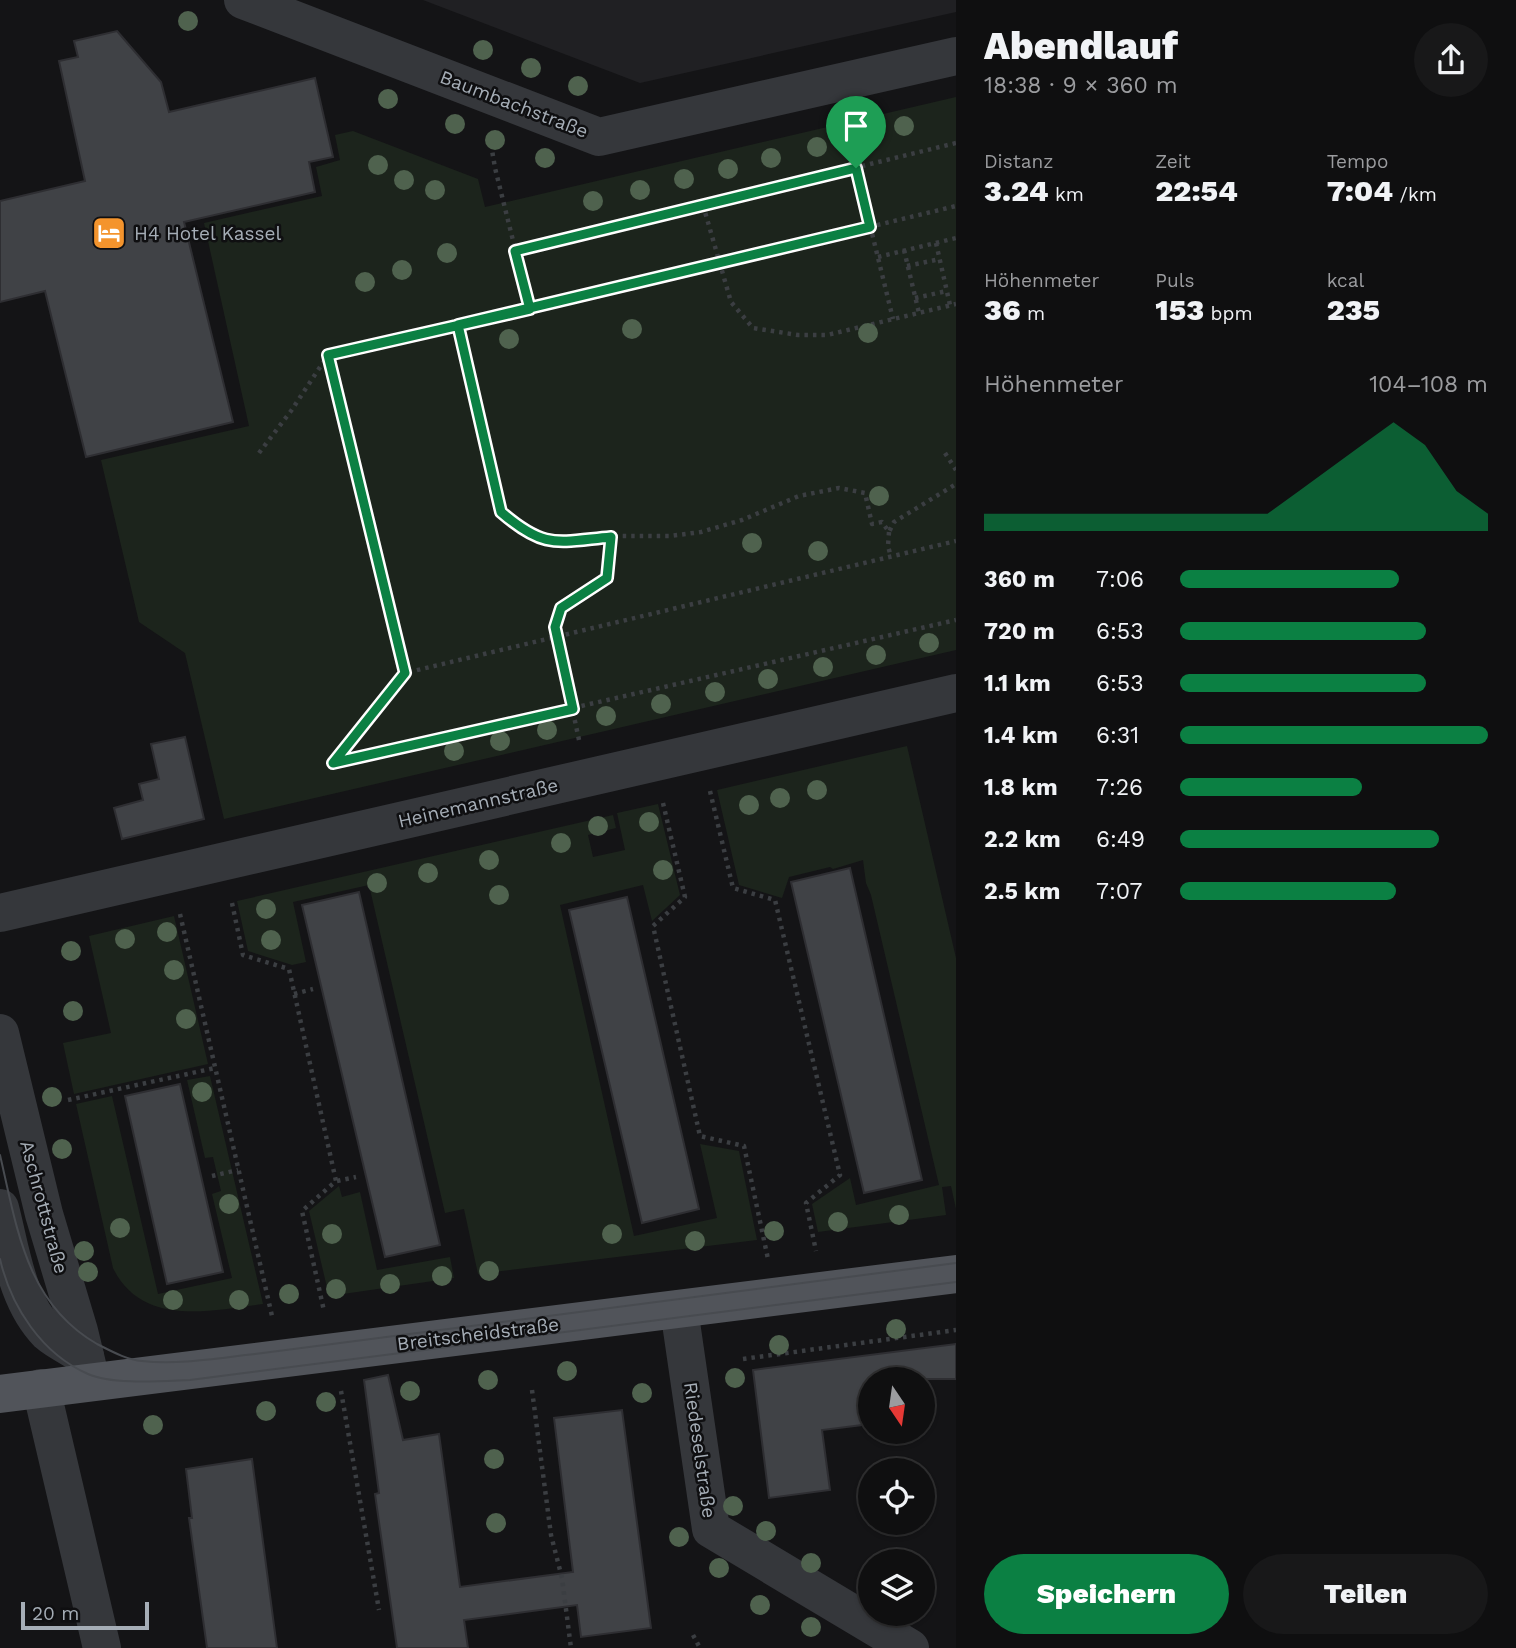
<!DOCTYPE html>
<html lang="de">
<head>
<meta charset="utf-8">
<style>
  :root { --surface:#0f0f10; --page:#181819; --text:#f1f3f6; --muted:#9b9c9f; --line:#2f2f30; --accent:#0b8043 }
  body { margin:0; font-family:"Work Sans",sans-serif; background:var(--page); color:var(--text); height:100vh; display:flex; flex-direction:column; font-size:26px; white-space:nowrap }
  * { box-sizing:border-box; margin:0 }
  p { font-size:23px; color:var(--muted) }
  .icon { flex:none; width:38px; height:38px; fill:none; stroke:currentColor; stroke-width:2; stroke-linecap:round; stroke-linejoin:round }
  .map { position:relative; flex:1; overflow:hidden }
  .sheet { display:flex; flex-direction:column; background:var(--surface); width:560px }
  .sheet>* { flex:none }
  .needle { width:46px; rotate:167deg }
  .controls { position:absolute; left:858px; top:1367px; display:grid; gap:14px }
  .controls a { display:grid; place-items:center; width:77px; height:77px; border-radius:50%; background:var(--surface); box-shadow:0 2px 5px #0004,0 0 0 2px var(--line); font-size:35px }
  .scale { position:absolute; left:21px; bottom:18px; width:128px; box-sizing:border-box; padding-left:7px; border:4px solid #a5adb6; border-top:0; font-size:19px; line-height:24px; white-space:nowrap; color:#a5adb6; -webkit-text-stroke:5px #0f0f11; paint-order:stroke }
  .pin { position:absolute; display:grid; place-items:center; width:60px; height:60px; color:#fff; margin:-72px -30px; border-radius:50% 50% 50% 0; rotate:-45deg; box-shadow:0 0 7px #0007 }
  .pin .icon { rotate:45deg }
  .round { display:grid; place-items:center; flex:none; width:74px; height:74px; border-radius:37px; background:var(--page) }
  .overview { display:flex; align-items:center; justify-content:space-between; height:119px; padding:0 28px }
  h1 { font-size:38px; font-weight:800; line-height:52px }
  .metrics { display:grid; grid-template-columns:repeat(3,1fr); gap:10px; height:119px; padding:7px 28px }
  .metrics div { display:grid; align-content:center }
  .metrics b { font-size:30px; font-weight:800 }
  .metrics small { font-size:19px; font-weight:400 }
  .metrics p { font-size:19px }
  .chart { height:196px; padding:14px 28px }
  .chart p { display:flex; justify-content:space-between }
  .chart svg { width:100%; height:126px; margin-top:7px; fill:var(--accent); opacity:.7 }
  .primary-button { display:flex; gap:14px; margin-top:auto; padding:14px 28px }
  .primary-button a { flex:1; height:80px; border-radius:42px; background:var(--accent); color:#fff; font-size:28px; font-weight:800; line-height:80px; text-align:center }
  .primary-button a+a { background:var(--page); color:var(--text) }
  ul { padding:0 28px; list-style:none; font-size:23px }
  li { display:grid; grid-template-columns:112px 84px 1fr; align-items:center; height:52px }
  li i { height:18px; border-radius:9px; background:var(--accent) }
  main { display:flex; flex:1; min-height:0 }
  .map>svg:first-child { display:block }
  .built { fill:#202023 }
  .green { fill:#1c241c }
  .building { fill:#404246; stroke:#2e2e32; stroke-width:2 }
  .lines { fill:none; stroke-linecap:round; stroke-linejoin:round }
  .path { stroke:#3b3e42; stroke-width:4.5; stroke-dasharray:3.5 5; stroke-linecap:butt }
  .minor { stroke:#35373b; stroke-width:38 }
  .major { stroke:#51545a; stroke-width:38 }
  .tram { stroke:#484b50; stroke-width:2 }
  .tree { fill:#4f624e }
  .route-casing { stroke:#fff; stroke-width:14 }
  .route { stroke:#0b8043; stroke-width:9 }
  .labels { text-anchor:middle; dominant-baseline:central; stroke-width:5; stroke-linejoin:round; paint-order:stroke }
  .street-label { font-size:19px; fill:#a5adb6; stroke:#0f0f11 }
  .poi-label { font-size:19px; fill:#a5adb6; stroke:#0f0f11; text-anchor:start }
</style>
</head>
<body>
<main>
<div class="map">
<svg width="956" height="1648" viewBox="0 0 956 1648">
  <rect width="100%" height="100%" fill="#141416"/>
  <!-- built -->
  <path class="built" d="M423 0H956V12L640 83Z"/>
  <!-- green -->
  <g class="green">
    <path d="M956 97V650L224 819 185 653 139 622 101 460 249 426 204 223 322 196 316 167 340 160 335 135 353 131 478 179 485 207Z"/>
    <path d="M907 746 956 958V1209L951 1186 942 1187 946 1215 818 1232 812 1204 850 1178 856 1205 939 1185 871 895 866 883 863 860 833 869 830 867 789 877 782 898 739 885 717 790Z"/>
    <path d="M658 804 680 895 652 921 643 885 560 905 634 1236 717 1218 700 1144 739 1151 757 1240 478 1274 464 1209 445 1213 369 885 293 902 306 962 292 965 248 951 237 901 613 815 616 828 588 835 593 857 625 850 617 813Z"/>
    <path d="M174 916 208 1064 74 1094 63 1043 111 1033 89 936Z"/>
    <path d="M210 1076 263 1304C210 1311 142 1327 113 1268L76 1104 112 1096 158 1294 232 1278 212 1194 221 1191 213 1157 205 1158 187 1080Z"/>
    <path d="M339 1186 342 1197 360 1192 377 1270 450 1257 454 1278 329 1296 309 1211Z"/>
  </g>
  <!-- building -->
  <g class="building">
    <path d="M117 31 161 82 169 112 315 78 333 157 309 162 315 192 184 222 233 422 86 457 45 291 0 302V201L85 181 59 61 78 57 74 41Z"/>
    <path d="M185 737 204 819 122 839 114 808 143 800 139 784 159 779 151 744Z"/>
    <path d="M850 868 922 1180 864 1193 791 882Z"/>
    <path d="M359 892 440 1245 385 1257 302 905Z"/>
    <path d="M627 897 699 1209 642 1223 569 910Z"/>
    <path d="M180 1084 223 1272 167 1284 125 1096Z"/>
    <path d="M956 1344V1379H870V1424L822 1430 830 1490 769 1498 753 1370Z"/>
    <path d="M388 1375 403 1440 439 1434 460 1587 573 1572 554 1418 622 1410 651 1628 581 1637 577 1605 464 1620 468 1648H397L375 1494 379 1493 364 1380Z"/>
    <path d="M252 1459 277 1648H207L189 1518H192L186 1469Z"/>
  </g>
  <g class="lines">
    <!-- path -->
    <g class="path">
      <path d="M856 168 893 319"/>
      <path d="M703 205 731 302 753 328 798 335H827L956 304"/>
      <path d="M936 243 950 305"/>
      <path d="M904 250 919 313"/>
      <path d="M515 251 956 143"/>
      <path d="M878 257 956 238"/>
      <path d="M907 266 940 259"/>
      <path d="M915 298 947 291"/>
      <path d="M530 309 956 206"/>
      <path d="M458 325 501 511 525 532 553 543 611 536H670L701 532 742 520 799 496 839 488 865 493 872 524 882 522 889 532 894 522 956 484"/>
      <path d="M328 355 405 673"/>
      <path d="M259 453 291 411 328 355 530 309 495 168 492 150"/>
      <path d="M945 453 956 470"/>
      <path d="M889 532 888 546 891 557"/>
      <path d="M579 740 555 627 561 608 607 578 611 536"/>
      <path d="M333 763 405 673 956 541"/>
      <path d="M333 763 956 620"/>
      <path d="M710 791 733 888 775 900 840 1175 806 1203 816 1251"/>
      <path d="M663 803 685 897 653 926 700 1136 744 1146 768 1259"/>
      <path d="M232 903 243 955 289 969 336 1181 302 1211 324 1311"/>
      <path d="M180 914 272 1316"/>
      <path d="M294 994 313 989"/>
      <path d="M68 1100 215 1068"/>
      <path d="M212 1176 238 1170"/>
      <path d="M337 1181 356 1177"/>
      <path d="M743 1359 956 1330"/>
      <path d="M532 1390 551 1535 562 1578 571 1648"/>
      <path d="M341 1391 379 1610"/>
      <path d="M693 1635 700 1648"/>
    </g>
    <!-- minor -->
    <g class="minor">
      <path d="M243 0 599 137 956 56"/>
      <path d="M0 913 956 693"/>
      <path d="M0 1033 44 1214 79 1331 91 1381"/>
      <path d="M0 1208C11 1250 16 1300 48 1333 58 1342 74 1349 85 1356"/>
      <path d="M679 1309 711 1529 910 1648"/>
      <path d="M41 1388 102 1648"/>
    </g>
    <!-- major -->
    <path class="major" d="M0 1394 956 1274"/>
    <!-- tram -->
    <g class="tram">
      <path d="M0 1155C17 1228 26 1303 97 1344 111 1351 127 1360 142 1361 179 1365 218 1358 255 1354L956 1263"/>
      <path d="M0 1259C11 1307 42 1354 88 1374 113 1385 162 1381 190 1380L956 1282"/>
    </g>
  </g>
  <!-- trees -->
  <g class="tree">
    <circle cx="188" cy="21" r="10"/>
    <circle cx="483" cy="50" r="10"/>
    <circle cx="531" cy="68" r="10"/>
    <circle cx="578" cy="86" r="10"/>
    <circle cx="388" cy="99" r="10"/>
    <circle cx="455" cy="124" r="10"/>
    <circle cx="904" cy="126" r="10"/>
    <circle cx="859" cy="137" r="10"/>
    <circle cx="495" cy="140" r="10"/>
    <circle cx="817" cy="147" r="10"/>
    <circle cx="545" cy="158" r="10"/>
    <circle cx="771" cy="158" r="10"/>
    <circle cx="378" cy="165" r="10"/>
    <circle cx="728" cy="169" r="10"/>
    <circle cx="684" cy="179" r="10"/>
    <circle cx="404" cy="180" r="10"/>
    <circle cx="435" cy="190" r="10"/>
    <circle cx="640" cy="190" r="10"/>
    <circle cx="593" cy="201" r="10"/>
    <circle cx="447" cy="253" r="10"/>
    <circle cx="402" cy="270" r="10"/>
    <circle cx="365" cy="282" r="10"/>
    <circle cx="632" cy="329" r="10"/>
    <circle cx="868" cy="333" r="10"/>
    <circle cx="509" cy="339" r="10"/>
    <circle cx="879" cy="496" r="10"/>
    <circle cx="752" cy="543" r="10"/>
    <circle cx="818" cy="551" r="10"/>
    <circle cx="929" cy="643" r="10"/>
    <circle cx="876" cy="655" r="10"/>
    <circle cx="823" cy="667" r="10"/>
    <circle cx="768" cy="679" r="10"/>
    <circle cx="715" cy="692" r="10"/>
    <circle cx="661" cy="704" r="10"/>
    <circle cx="606" cy="716" r="10"/>
    <circle cx="547" cy="730" r="10"/>
    <circle cx="500" cy="741" r="10"/>
    <circle cx="454" cy="751" r="10"/>
    <circle cx="817" cy="790" r="10"/>
    <circle cx="780" cy="798" r="10"/>
    <circle cx="749" cy="805" r="10"/>
    <circle cx="649" cy="822" r="10"/>
    <circle cx="598" cy="826" r="10"/>
    <circle cx="561" cy="843" r="10"/>
    <circle cx="489" cy="860" r="10"/>
    <circle cx="663" cy="870" r="10"/>
    <circle cx="428" cy="873" r="10"/>
    <circle cx="377" cy="883" r="10"/>
    <circle cx="499" cy="895" r="10"/>
    <circle cx="266" cy="909" r="10"/>
    <circle cx="167" cy="932" r="10"/>
    <circle cx="125" cy="939" r="10"/>
    <circle cx="271" cy="940" r="10"/>
    <circle cx="71" cy="951" r="10"/>
    <circle cx="174" cy="970" r="10"/>
    <circle cx="73" cy="1011" r="10"/>
    <circle cx="186" cy="1019" r="10"/>
    <circle cx="202" cy="1092" r="10"/>
    <circle cx="52" cy="1097" r="10"/>
    <circle cx="62" cy="1149" r="10"/>
    <circle cx="229" cy="1204" r="10"/>
    <circle cx="899" cy="1215" r="10"/>
    <circle cx="838" cy="1222" r="10"/>
    <circle cx="120" cy="1228" r="10"/>
    <circle cx="774" cy="1231" r="10"/>
    <circle cx="332" cy="1234" r="10"/>
    <circle cx="612" cy="1234" r="10"/>
    <circle cx="695" cy="1241" r="10"/>
    <circle cx="84" cy="1251" r="10"/>
    <circle cx="489" cy="1271" r="10"/>
    <circle cx="88" cy="1272" r="10"/>
    <circle cx="442" cy="1276" r="10"/>
    <circle cx="390" cy="1284" r="10"/>
    <circle cx="336" cy="1289" r="10"/>
    <circle cx="289" cy="1294" r="10"/>
    <circle cx="173" cy="1300" r="10"/>
    <circle cx="239" cy="1300" r="10"/>
    <circle cx="896" cy="1329" r="10"/>
    <circle cx="779" cy="1345" r="10"/>
    <circle cx="567" cy="1371" r="10"/>
    <circle cx="735" cy="1378" r="10"/>
    <circle cx="488" cy="1380" r="10"/>
    <circle cx="410" cy="1391" r="10"/>
    <circle cx="642" cy="1393" r="10"/>
    <circle cx="326" cy="1402" r="10"/>
    <circle cx="266" cy="1411" r="10"/>
    <circle cx="153" cy="1425" r="10"/>
    <circle cx="494" cy="1459" r="10"/>
    <circle cx="733" cy="1506" r="10"/>
    <circle cx="496" cy="1523" r="10"/>
    <circle cx="766" cy="1531" r="10"/>
    <circle cx="679" cy="1537" r="10"/>
    <circle cx="811" cy="1563" r="10"/>
    <circle cx="719" cy="1568" r="10"/>
    <circle cx="760" cy="1605" r="10"/>
    <circle cx="811" cy="1627" r="10"/>
  </g>
  <g class="lines">
    <!-- route casing -->
    <g class="route-casing">
      <path id="route" d="M856 168 515 251 530 309 328 355 405 673 333 763 573 709 555 627 561 608 607 578 611 537C557 542 545 550 501 512L458 325 870 227 856 168"/>
    </g>
    <!-- route -->
    <use href="#route" class="route"/>
  </g>
  <!-- icons -->
  <defs>
    <g id="hotel-square" transform="scale(1.75)"><rect x="-9" y="-9" width="18" height="18" rx="4" fill="#f4942d" stroke="#0f0f11"/><path d="M-6-4.5h1.5V1H6V5H4.5V3h-9V5H-6ZM-4 0a1.8 1.8 0 1 1 3.6 0ZM.5 0V-2.5h3Q6-2.5 6 0Z" fill="#fff"/></g>
  </defs>
  <g fill-rule="evenodd">
    <use href="#hotel-square" x="109" y="233"/>
  </g>
  <g class="labels">
    <!-- street labels -->
    <g class="street-label">
      <text transform="translate(514 104) rotate(21)">Baumbachstraße</text>
      <text transform="translate(478 803) rotate(-13)">Heinemannstraße</text>
      <text transform="translate(44 1207) rotate(75)">Aschrottstraße</text>
      <text transform="translate(478 1334) rotate(-7)">Breitscheidstraße</text>
      <text transform="translate(700 1450) rotate(82)">Riedeselstraße</text>
    </g>
    <!-- poi labels -->
    <g class="poi-label">
      <text x="134" y="233">H4 Hotel Kassel</text>
    </g>
  </g>
</svg>
<div class="controls">
<a><svg class="needle" viewBox="-14 -14 28 28"><path d="M0-13l5 13h-10z" fill="#e53935"/><path d="M0 13l5-13h-10z" fill="#9b9c9f"/></svg></a>
<a><svg class="icon" aria-label="locate" viewBox="0 0 24 24"><circle cx="12" cy="12" r="6"/><path d="M12 2v4M12 18v4M2 12h4M18 12h4"/></svg></a>
<a><svg class="icon" aria-label="layers" viewBox="0 0 24 24"><path d="M12 4l9 5-9 5-9-5zM3 14l9 5 9-5"/></svg></a>
</div>
<div class="scale">20 m</div>
<div class="pin" style="left:856px;top:168px;background:#1e9e55"><svg class="icon" aria-label="arrive" viewBox="0 0 24 24"><path d="M6 21V4h12l-3 4 3 4H6"/></svg></div>
</div>
<section class="sheet">
<div class="overview"><div><h1>Abendlauf</h1><p>18:38 · 9 × 360 m</p></div><a class="round"><svg class="icon" aria-label="share" viewBox="0 0 24 24"><path d="M12 15V3M7 8l5-5 5 5M5 13v7h14v-7"/></svg></a></div>
<div class="metrics">
<div><p>Distanz</p><b>3.24<small> km</small></b></div>
<div><p>Zeit</p><b>22:54</b></div>
<div><p>Tempo</p><b>7:04<small> /km</small></b></div>
</div>
<div class="metrics">
<div><p>Höhenmeter</p><b>36<small> m</small></b></div>
<div><p>Puls</p><b>153<small> bpm</small></b></div>
<div><p>kcal</p><b>235</b></div>
</div>
<div class="chart"><p><span>Höhenmeter</span>104–108 m</p>
<svg viewBox="0 0 160 44" preserveAspectRatio="none"><path d="M0 44V38L10 38L20 38L30 38L40 38L50 38L60 38L70 38L80 38L90 38L100 30L110 22L120 14L130 6L140 14L150 30L160 38V44z"/></svg>
</div>
<ul>
<li><b>360 m</b>7:06<i style="width:71%"></i></li>
<li><b>720 m</b>6:53<i style="width:80%"></i></li>
<li><b>1.1 km</b>6:53<i style="width:80%"></i></li>
<li><b>1.4 km</b>6:31<i style="width:100%"></i></li>
<li><b>1.8 km</b>7:26<i style="width:59%"></i></li>
<li><b>2.2 km</b>6:49<i style="width:84%"></i></li>
<li><b>2.5 km</b>7:07<i style="width:70%"></i></li>
</ul>
<div class="primary-button"><a>Speichern</a><a>Teilen</a></div>
</section>
</main>
</body>
</html>
